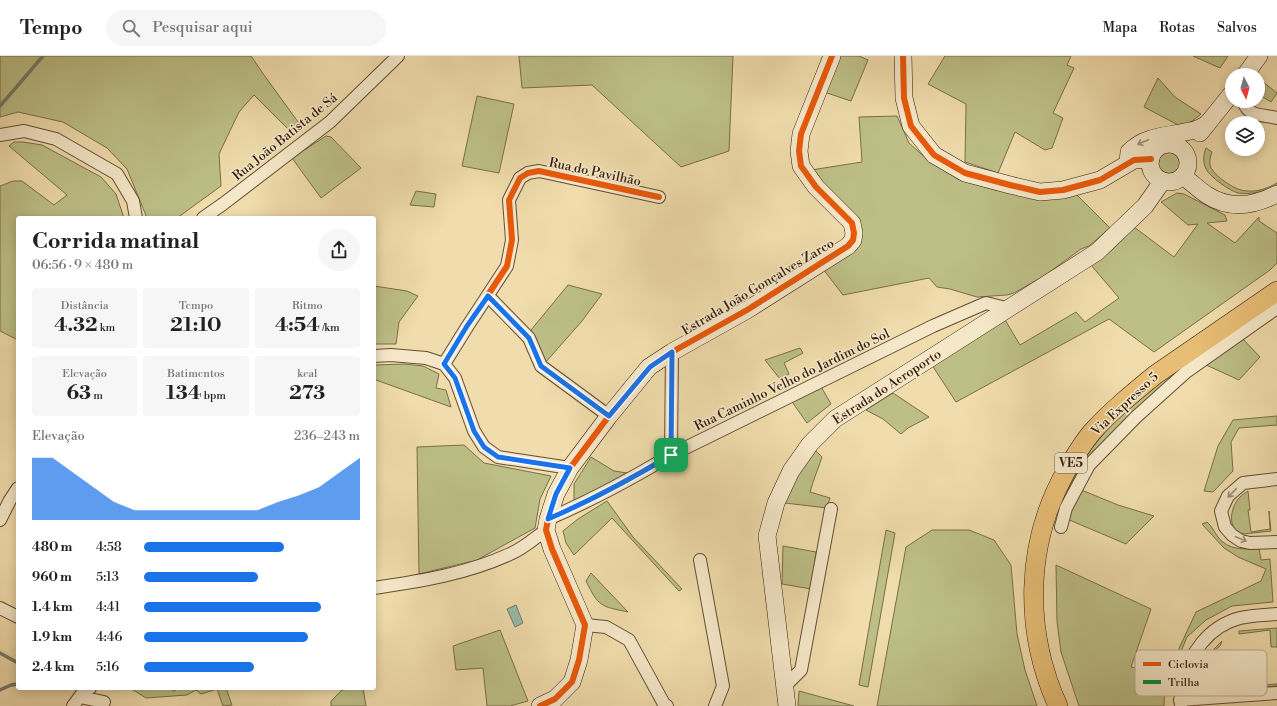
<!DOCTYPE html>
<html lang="pt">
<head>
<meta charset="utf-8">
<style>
  :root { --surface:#fff; --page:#f6f6f6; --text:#222; --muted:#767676; --line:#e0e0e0; --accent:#1a73e8 }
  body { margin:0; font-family:"Libre Bodoni",serif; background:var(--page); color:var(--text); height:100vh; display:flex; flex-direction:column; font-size:15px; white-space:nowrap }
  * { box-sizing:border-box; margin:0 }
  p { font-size:13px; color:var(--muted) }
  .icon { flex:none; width:22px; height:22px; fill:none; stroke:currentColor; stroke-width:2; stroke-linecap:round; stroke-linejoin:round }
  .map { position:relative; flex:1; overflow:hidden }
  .side { position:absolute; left:16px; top:160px; width:360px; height:474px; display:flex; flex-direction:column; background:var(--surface); border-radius:4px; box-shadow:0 2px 10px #0003 }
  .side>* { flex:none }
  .needle { width:26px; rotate:174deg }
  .fabs { position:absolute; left:1225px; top:12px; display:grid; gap:8px }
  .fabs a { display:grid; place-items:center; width:40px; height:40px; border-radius:50%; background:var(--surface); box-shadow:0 2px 10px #0003; font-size:20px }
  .pin { position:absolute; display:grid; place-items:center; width:34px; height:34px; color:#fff; margin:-17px; border-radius:8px; box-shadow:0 2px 6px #0006 }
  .round { display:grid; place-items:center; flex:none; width:42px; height:42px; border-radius:21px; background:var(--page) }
  .head { display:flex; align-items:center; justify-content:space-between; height:68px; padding:0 16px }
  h1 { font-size:22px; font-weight:800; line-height:30px }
  .figures { display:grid; grid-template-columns:repeat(3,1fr); gap:6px; height:68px; padding:4px 16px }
  .figures div { display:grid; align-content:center; border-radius:4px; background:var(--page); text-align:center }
  .figures b { font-size:20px; font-weight:800 }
  .figures small { font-size:11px; font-weight:400 }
  .figures p { font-size:11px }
  .chart { height:112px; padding:8px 16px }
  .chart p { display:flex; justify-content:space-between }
  .chart svg { width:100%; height:72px; margin-top:4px; fill:var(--accent); opacity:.7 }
  ul { padding:0 16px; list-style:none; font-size:13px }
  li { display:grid; grid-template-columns:64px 48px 1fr; align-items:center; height:30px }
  li i { height:10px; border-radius:5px; background:var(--accent) }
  header { display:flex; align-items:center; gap:24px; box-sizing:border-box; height:56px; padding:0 20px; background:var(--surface); border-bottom:1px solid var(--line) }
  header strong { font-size:19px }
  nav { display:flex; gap:22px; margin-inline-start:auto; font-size:14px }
  .search { width:280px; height:36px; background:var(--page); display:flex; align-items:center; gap:10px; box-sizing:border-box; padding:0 14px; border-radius:22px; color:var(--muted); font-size:15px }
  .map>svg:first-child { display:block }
  .green { fill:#bdbf87; stroke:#7a6e4a }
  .water { fill:#9abbab; stroke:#727c6c }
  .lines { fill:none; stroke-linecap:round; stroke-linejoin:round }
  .stream { stroke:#727c6c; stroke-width:3.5 }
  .street-casing { stroke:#644d36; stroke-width:14 }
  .secondary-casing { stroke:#361d0e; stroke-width:18 }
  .primary-casing { stroke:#361d0e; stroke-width:20 }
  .street { stroke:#f5e8c9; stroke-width:12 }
  .secondary { stroke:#f5e8c9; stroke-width:17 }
  .primary { stroke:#e8be76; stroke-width:19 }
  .quiet { stroke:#00873e; stroke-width:5; stroke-dasharray:10 5; stroke-linecap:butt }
  .cycleway-casing { stroke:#f5e8c9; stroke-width:8 }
  .cycleway { stroke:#e8590c; stroke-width:6 }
  .oneway { stroke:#9f8d75 }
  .route-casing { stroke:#fff; stroke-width:8 }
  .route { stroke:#1a73e8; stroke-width:5 }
  .labels { text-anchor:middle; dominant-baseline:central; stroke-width:3; stroke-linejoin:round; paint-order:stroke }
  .shield { fill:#f5e8c9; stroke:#6f5a46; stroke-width:1 }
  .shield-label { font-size:12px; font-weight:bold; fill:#361d0e }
  .street-label { font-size:13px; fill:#361d0e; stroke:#f5e8c9 }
  .key { fill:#f5e8c9; stroke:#bcab91; stroke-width:1 }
  .key-label { font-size:11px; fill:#361d0e }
</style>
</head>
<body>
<header>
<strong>Tempo</strong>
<div class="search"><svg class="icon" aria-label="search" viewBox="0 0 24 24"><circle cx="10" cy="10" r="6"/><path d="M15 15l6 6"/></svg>Pesquisar aqui</div>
<nav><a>Mapa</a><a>Rotas</a><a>Salvos</a></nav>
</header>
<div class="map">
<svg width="1277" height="650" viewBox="0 0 1277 650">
  <rect width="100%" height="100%" fill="#f0dcac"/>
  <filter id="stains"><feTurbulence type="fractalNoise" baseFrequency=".005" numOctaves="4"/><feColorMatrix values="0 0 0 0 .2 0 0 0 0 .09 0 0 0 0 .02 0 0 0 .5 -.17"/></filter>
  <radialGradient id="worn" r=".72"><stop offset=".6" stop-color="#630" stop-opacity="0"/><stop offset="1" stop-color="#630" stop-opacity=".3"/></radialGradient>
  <!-- green -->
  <g class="green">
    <path d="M0 0H251L264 19 301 70 290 75 254 39 239 56 219 98 221 130 177 162H147L127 113 107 92 63 66 18 56 0 61Z"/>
    <path d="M519 0H733L729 95 681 111 592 29 522 32Z"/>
    <path d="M835 0H859L868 4 851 45 821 35Z"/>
    <path d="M945 0H1071L1067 9 1074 12 1053 57 1063 62 1052 92 1045 94 1015 76 998 117 965 106 966 48 928 28Z"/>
    <path d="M1193 0H1228L1220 12Z"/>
    <path d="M1158 22 1175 41 1201 58 1191 66 1180 70 1144 51Z"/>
    <path d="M1258 22 1277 37 1271 46 1258 38Z"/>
    <path d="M477 40 514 48 499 117 462 110Z"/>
    <path d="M897 60 909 87 929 105 958 123 995 134 1043 141 1077 139 1110 172 1089 190 1081 193 1044 220 1014 237 1007 239 977 241 950 233 937 231 929 222 843 239 820 209 861 180 856 159 830 137 811 114 862 106 859 61Z"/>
    <path d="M326 80 331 81 361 112 321 142 292 102Z"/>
    <path d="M14 86H23L42 89 101 121 116 138 124 162H18V284L0 275V130L13 125H22L54 149 67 139 9 90Z"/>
    <path d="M1206 92 1212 96C1210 101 1209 107 1211 112 1217 122 1236 135 1247 135 1258 136 1268 132 1277 127V129C1266 135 1251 139 1238 137 1230 135 1210 121 1206 113 1203 107 1203 99 1206 92Z"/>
    <circle cx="1170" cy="107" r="13"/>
    <path d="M416 135 436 138 434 151 410 149Z"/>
    <path d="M1177 137 1184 138 1225 159 1227 165 1207 167 1235 187 1259 161V165L1277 177V207L1270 214 1154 296 1109 263 956 346 930 306 1004 262 1020 289 1076 256 1085 266 1119 242 1091 209 1134 171 1174 201 1198 168 1188 169 1161 146Z"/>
    <path d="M568 229 602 238 582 265 545 307 531 274Z"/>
    <path d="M374 230 407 235 418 240 399 266 396 288H374Z"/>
    <path d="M1241 281 1260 301 1239 324 1204 308Z"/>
    <path d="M1217 285 1099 390C1084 407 1075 420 1067 441H1065C1093 369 1157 328 1217 285Z"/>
    <path d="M800 292 803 297 784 307 789 318 780 323 765 304Z"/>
    <path d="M404 308 423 310 439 318 436 332 446 334 451 351 376 324 374 327V309Z"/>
    <path d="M819 327 831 348 807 367 790 343Z"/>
    <path d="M893 337 929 361 908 372 901 378 883 363 866 354Z"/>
    <path d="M1277 360V369L1239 372 1231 386 1233 415 1213 436 1204 435 1218 390 1233 364Z"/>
    <path d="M464 389 484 407 551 420 540 443 535 472 477 504 419 518 417 391Z"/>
    <path d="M815 394 822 401C818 413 813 425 810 436L830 442 827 452 785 447 800 414Z"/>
    <path d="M591 401 614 415 627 417 574 446V428Z"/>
    <path d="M1079 433 1118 449 1154 460 1126 488 1067 463Z"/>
    <path d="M1248 435 1250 454H1248L1251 476 1270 473 1269 455 1271 475 1244 478C1226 475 1230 451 1240 441 1242 439 1245 437 1248 435Z"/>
    <path d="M607 445 633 481 682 533 679 535 612 462 574 499 566 487 563 475 578 463Z"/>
    <path d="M1207 466C1212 470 1214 476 1218 481 1228 494 1244 494 1259 492L1261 504 1270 503 1273 546 1232 550 1206 564 1187 581 1172 617 1168 616 1196 556 1261 525 1266 513 1238 501 1224 492 1202 468Z"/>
    <path d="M886 474 895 477 868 631 859 629Z"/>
    <path d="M932 474H969L994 484 1011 509 1017 578 1025 614 1037 650H877L906 491Z"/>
    <path d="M783 490 816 496 811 533 782 528Z"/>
    <path d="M1056 509 1151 553 1131 611 1145 614 1165 625 1164 650H1079L1061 596 1057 566Z"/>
    <path d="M591 517 628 556C600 550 599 551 586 525Z"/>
    <path d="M1277 572V591H1271L1270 574 1239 578V575Z"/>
    <path d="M500 574 528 645 510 650H487L483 612 456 614 453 590Z"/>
    <path d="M1222 585 1220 590 1206 602 1208 633 1277 628V630L1203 634 1197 623 1200 609 1213 594Z"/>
    <path d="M130 632H169L174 635 178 632H226L232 649 223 650 217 633 201 638 196 634 187 639 146 642Z"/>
    <path d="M363 632 366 650H331V645L342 634Z"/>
    <path d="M799 635 854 650H798Z"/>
  </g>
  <!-- water -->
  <path class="water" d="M516 549 523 567 515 571 507 553Z"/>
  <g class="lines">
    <!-- stream -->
    <g class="stream">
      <path d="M0 50 43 0"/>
      <path d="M0 597 18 607"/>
      <path d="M0 634 11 629 18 628"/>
    </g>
    <!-- street casing -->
    <g class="street-casing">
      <g id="street">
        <path d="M1243 45C1249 62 1263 58 1277 62"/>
        <path d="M0 79 24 75 56 83 117 118 133 145 136 162"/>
        <path d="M203 162 223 148 330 66 398 0"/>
        <path d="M488 240 529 282 541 310 609 360"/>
        <path d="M374 300 391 299 426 302 444 308 455 322 474 375 484 391 498 401 570 412"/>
        <path d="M444 308 467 271 507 210 512 184 509 144 520 122 528 117 539 115 659 141"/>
        <path d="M671 399 672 296"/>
        <path d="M1277 423 1243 427 1228 440 1221 455 1225 471 1232 479 1241 485 1250 487 1277 486"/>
        <path d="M548 463C590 445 631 423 671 399L933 270 986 247 1010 253"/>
        <path d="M0 464 10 444 18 432"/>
        <path d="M1061 471 1066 452 1089 409 1136 361 1186 316 1277 252"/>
        <path d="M700 504 723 630 715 650"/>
        <path d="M374 532C421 525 467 518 510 498 523 493 535 482 546 474"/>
        <path d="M0 552 18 561"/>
        <path d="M585 569 606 571 629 584 664 648 667 650"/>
        <path d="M1258 623 1259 638"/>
        <path d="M785 630 801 614 831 453"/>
        <path d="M80 641 104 646"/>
        <path d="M1180 644 1277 637"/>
        <path d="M73 650 84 635 90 632"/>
        <path d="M1181 650C1180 643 1181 636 1183 629 1188 598 1209 570 1240 562 1252 559 1265 559 1277 558"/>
      </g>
    </g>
    <!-- secondary casing -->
    <g class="secondary-casing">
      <g id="secondary">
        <path d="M903 0 904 42 911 70 934 99 965 117 1010 129 1040 136 1063 134 1100 124 1134 104 1151 103"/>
        <path d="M1245 19 1259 0"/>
        <path d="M1200 77 1232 37"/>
        <circle cx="1169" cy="107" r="19"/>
        <path d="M1128 106 1129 96C1145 79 1169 80 1190 75 1196 74 1202 71 1207 68"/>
        <path d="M1183 120C1191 126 1199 134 1207 139 1230 154 1254 150 1277 138"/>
        <path d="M540 650 555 643 572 626 579 604 585 569 552 493 546 474 548 463 556 438 570 412 609 360 649 311 672 296 747 254 848 190 853 184 854 177 852 167 816 131 801 110 799 95 801 78 832 0"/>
        <path d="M787 650 767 480 776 447 791 415 810 388 835 363 1097 196 1145 150 1159 130 1161 124"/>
      </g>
    </g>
    <!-- primary casing -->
    <g class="primary-casing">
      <path id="primary" d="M1058 650C1024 575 1025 489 1065 417 1073 403 1082 388 1092 376 1111 355 1133 337 1155 319L1277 235"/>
    </g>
    <!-- street -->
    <use href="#street" class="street"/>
    <!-- secondary -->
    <use href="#secondary" class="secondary"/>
    <!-- primary -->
    <use href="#primary" class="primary"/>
    <!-- quiet -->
    <g class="quiet">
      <path d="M488 240 529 282 541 310 609 360"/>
      <path d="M671 399 672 296"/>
      <path d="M1258 623 1259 638"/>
    </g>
    <!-- cycleway casing -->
    <g class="cycleway-casing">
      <g id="cycleway">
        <path d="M903 0 904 42 911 70 934 99 965 117 1010 129 1040 136 1063 134 1100 124 1134 104 1151 103"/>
        <path d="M444 308 467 271 507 210 512 184 509 144 520 122 528 117 539 115 659 141"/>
        <path d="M540 650 555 643 572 626 579 604 585 569 552 493 546 474 548 463 556 438 570 412 609 360 649 311 672 296 747 254 848 190 853 184 854 177 852 167 816 131 801 110 799 95 801 78 832 0"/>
      </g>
    </g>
    <!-- cycleway -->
    <use href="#cycleway" class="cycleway"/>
  </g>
  <!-- one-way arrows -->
  <defs><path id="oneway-shaft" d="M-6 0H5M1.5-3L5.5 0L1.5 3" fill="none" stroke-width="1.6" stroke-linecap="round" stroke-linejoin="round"/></defs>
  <g class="oneway">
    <use href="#oneway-shaft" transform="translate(1143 86) rotate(157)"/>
    <use href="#oneway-shaft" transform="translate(1232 437) rotate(134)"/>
    <use href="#oneway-shaft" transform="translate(1241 483) rotate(22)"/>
  </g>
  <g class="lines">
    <!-- route casing -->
    <g class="route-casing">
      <path id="route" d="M488 240 529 282 541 310 609 360 650 311 672 296 671 399C631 423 590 445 548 463L556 438 570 412 498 401 484 391 474 375 455 322 444 308 467 270Z"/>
    </g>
    <!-- route -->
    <use href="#route" class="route"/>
  </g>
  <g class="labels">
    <!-- shield labels -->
    <rect class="shield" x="1055" y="397" width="32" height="20" rx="3"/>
    <g class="shield-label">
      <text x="1071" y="407">VE5</text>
    </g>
    <!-- street labels -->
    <g class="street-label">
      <text transform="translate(285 81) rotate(-39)">Rua João Batista de Sá</text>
      <text transform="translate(595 116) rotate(12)">Rua do Pavilhão</text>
      <text transform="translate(758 231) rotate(-31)">Estrada João Gonçalves Zarco</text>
      <text transform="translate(792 324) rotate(-26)">Rua Caminho Velho do Jardim do Sol</text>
      <text transform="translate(887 331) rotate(-33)">Estrada do Aeroporto</text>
      <text transform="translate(1125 348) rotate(-43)">Via Expresso 5</text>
    </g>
  </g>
  <!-- legend -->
  <rect x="1135" y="594" width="132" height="46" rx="6" class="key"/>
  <rect x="1143" y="606" width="18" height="4" fill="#e8590c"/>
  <rect x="1143" y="624" width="18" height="4" fill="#00873e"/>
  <g class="key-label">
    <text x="1168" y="612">Ciclovia</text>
    <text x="1168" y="630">Trilha</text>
  </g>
  <rect width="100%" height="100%" filter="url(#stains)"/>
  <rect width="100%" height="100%" fill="url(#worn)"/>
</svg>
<div class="fabs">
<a><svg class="needle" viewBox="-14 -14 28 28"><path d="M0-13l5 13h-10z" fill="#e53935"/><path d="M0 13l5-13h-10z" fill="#767676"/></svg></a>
<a><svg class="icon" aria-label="layers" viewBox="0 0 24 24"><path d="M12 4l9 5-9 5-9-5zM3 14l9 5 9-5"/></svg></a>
</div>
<div class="pin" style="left:671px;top:399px;background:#1e9e55"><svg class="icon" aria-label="arrive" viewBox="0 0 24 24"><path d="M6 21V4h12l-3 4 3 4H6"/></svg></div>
<section class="side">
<div class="head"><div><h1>Corrida matinal</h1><p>06:56 · 9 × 480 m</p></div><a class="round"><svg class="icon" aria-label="share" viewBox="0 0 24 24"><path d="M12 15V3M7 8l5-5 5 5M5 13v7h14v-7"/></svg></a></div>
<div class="figures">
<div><p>Distância</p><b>4.32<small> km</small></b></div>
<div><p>Tempo</p><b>21:10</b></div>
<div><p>Ritmo</p><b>4:54<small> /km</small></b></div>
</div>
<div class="figures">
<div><p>Elevação</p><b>63<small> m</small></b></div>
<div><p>Batimentos</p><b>134<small> bpm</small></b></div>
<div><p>kcal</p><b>273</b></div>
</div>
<div class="chart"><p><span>Elevação</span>236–243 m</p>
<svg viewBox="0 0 160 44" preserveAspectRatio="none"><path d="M0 44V6L10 6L20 15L30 24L40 33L50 38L60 38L70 38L80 38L90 38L100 38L110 38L120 33L130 29L140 24L150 15L160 6V44z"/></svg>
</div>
<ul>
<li><b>480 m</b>4:58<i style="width:65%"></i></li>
<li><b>960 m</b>5:13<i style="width:53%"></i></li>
<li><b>1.4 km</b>4:41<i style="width:82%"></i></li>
<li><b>1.9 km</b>4:46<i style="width:76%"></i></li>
<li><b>2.4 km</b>5:16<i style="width:51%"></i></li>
</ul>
</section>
</div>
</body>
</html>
